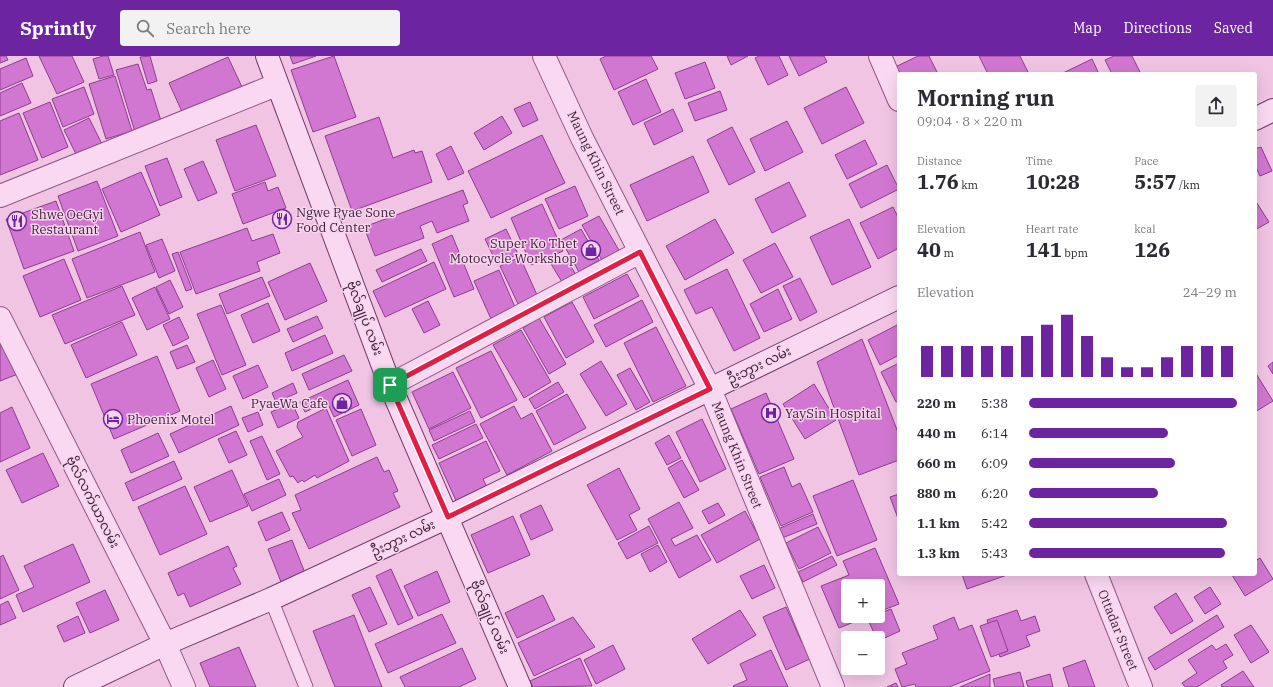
<!DOCTYPE html>
<html lang="en">
<head>
<meta charset="utf-8">
<style>
  :root { --surface:#fff; --page:#f2f2f3; --text:#2b2b33; --muted:#7c7c81; --accent:#6d24a1 }
  body { margin:0; font-family:"IBM Plex Serif","Noto Sans Myanmar",serif; background:var(--page); color:var(--text); height:100vh; display:flex; flex-direction:column; font-size:15px; white-space:nowrap }
  * { box-sizing:border-box; margin:0 }
  p { font-size:13px; color:var(--muted) }
  .icon { flex:none; width:22px; height:22px; fill:none; stroke:currentColor; stroke-width:2; stroke-linecap:round; stroke-linejoin:round }
  .map { position:relative; flex:1; overflow:hidden }
  .drawer { position:absolute; left:897px; top:16px; width:360px; height:504px; display:flex; flex-direction:column; background:var(--surface); border-radius:4px; box-shadow:0 4px 16px #0002 }
  .drawer>* { flex:none }
  .buttons { position:absolute; left:841px; top:523px; display:grid; gap:8px }
  .buttons a { display:grid; place-items:center; width:44px; height:44px; border-radius:4px; background:var(--surface); box-shadow:0 4px 16px #0002; font-size:20px }
  .pin { position:absolute; display:grid; place-items:center; width:34px; height:34px; color:#fff; margin:-17px; border-radius:8px; box-shadow:0 2px 6px #0006 }
  .round { display:grid; place-items:center; flex:none; width:42px; height:42px; border-radius:4px; background:var(--page) }
  .headline { display:flex; align-items:center; justify-content:space-between; height:68px; padding:0 20px }
  h1 { font-size:22px; font-weight:800; line-height:30px }
  .figures { display:grid; grid-template-columns:repeat(3,1fr); gap:6px; height:68px; padding:4px 20px }
  .figures div { display:grid; align-content:center }
  .figures b { font-size:20px; font-weight:800 }
  .figures small { font-size:11px; font-weight:400 }
  .figures p { font-size:11px }
  .chart { height:112px; padding:8px 20px }
  .chart p { display:flex; justify-content:space-between }
  .chart svg { width:100%; height:72px; margin-top:4px; stroke:var(--accent); stroke-width:6 }
  ul { padding:0 20px; list-style:none; font-size:13px }
  li { display:grid; grid-template-columns:64px 48px 1fr; align-items:center; height:30px }
  li i { height:10px; border-radius:5px; background:var(--accent) }
  header { display:flex; align-items:center; gap:24px; box-sizing:border-box; height:56px; padding:0 20px; background:var(--accent); color:#fff }
  header strong { font-size:19px }
  nav { display:flex; gap:22px; margin-inline-start:auto; font-size:14px }
  .search { width:280px; height:36px; background:var(--page); display:flex; align-items:center; gap:10px; box-sizing:border-box; padding:0 14px; border-radius:4px; color:var(--muted); font-size:15px }
  .map>svg:first-child { display:block }
  .building { fill:#d277d1; stroke:#8d3d8e }
  .lines { fill:none; stroke-linecap:round; stroke-linejoin:round }
  .lane-casing { stroke:#8d5987; stroke-width:15 }
  .street-casing { stroke:#8d5987; stroke-width:24 }
  .secondary-casing { stroke:#6f3c6a; stroke-width:24 }
  .lane { stroke:#fbd8f1; stroke-width:13 }
  .street { stroke:#fbd8f1; stroke-width:22 }
  .secondary { stroke:#fbd8f1; stroke-width:22 }
  .route-casing { stroke:#fff; stroke-width:8 }
  .route { stroke:#e11d48; stroke-width:5 }
  .labels { text-anchor:middle; dominant-baseline:central; stroke-width:3; stroke-linejoin:round; paint-order:stroke }
  .street-label { font-size:13px; fill:#3c1e3a; stroke:#f8d4ed }
  .poi-label { font-size:13px; fill:#3c1e3a; stroke:#f8d4ed; text-anchor:start }
</style>
</head>
<body>
<header>
<strong>Sprintly</strong>
<div class="search"><svg class="icon" aria-label="search" viewBox="0 0 24 24"><circle cx="10" cy="10" r="6"/><path d="M15 15l6 6"/></svg>Search here</div>
<nav><a>Map</a><a>Directions</a><a>Saved</a></nav>
</header>
<div class="map">
<svg width="1273" height="631" viewBox="0 0 1273 631">
  <rect width="100%" height="100%" fill="#f1c4e4"/>
  <!-- building -->
  <g class="building">
    <path d="M0 0H6L8 4 0 7Z"/>
    <path d="M39 0H72L84 26 57 38Z"/>
    <path d="M103 0H108L114 19 99 23 93 3Z"/>
    <path d="M150 0 157 25 148 28 140 1Z"/>
    <path d="M290 0H316L293 8Z"/>
    <path d="M334 0 356 61 313 76 291 14Z"/>
    <path d="M606 0H651L658 13 614 34 600 3Z"/>
    <path d="M727 0H748L731 9Z"/>
    <path d="M759 0H779L788 19 768 29 755 2Z"/>
    <path d="M789 0H824L827 6 799 20Z"/>
    <path d="M918 0H929L938 18H899L891 13Z"/>
    <path d="M979 0H1020L1029 18H988Z"/>
    <path d="M1114 0H1132L1141 18H1112L1105 4Z"/>
    <path d="M228 1 242 31 183 58 169 27Z"/>
    <path d="M26 2 33 20 0 34V13Z"/>
    <path d="M1092 3 1099 18H1061Z"/>
    <path d="M705 6 715 32 685 43 675 17Z"/>
    <path d="M138 8 147 34 151 33 162 68 135 76 116 14Z"/>
    <path d="M115 20 132 75 106 83 89 28Z"/>
    <path d="M646 23 661 56 633 69 618 36Z"/>
    <path d="M22 27 31 47 0 60V37Z"/>
    <path d="M84 31 94 58 63 71 52 43Z"/>
    <path d="M846 31 864 67 822 88 804 52Z"/>
    <path d="M720 35 727 54 695 65 688 47Z"/>
    <path d="M50 46 68 91 42 102 23 57Z"/>
    <path d="M530 46 538 64 523 71 514 53Z"/>
    <path d="M673 53 683 75 654 89 644 67Z"/>
    <path d="M19 57 38 104 0 119V65Z"/>
    <path d="M502 60 512 77 484 94 474 77Z"/>
    <path d="M379 61 393 102 414 94 415 97 422 95 432 126 352 155 325 80Z"/>
    <path d="M89 62 103 90 78 102 64 74Z"/>
    <path d="M787 65 803 96 765 115 750 83Z"/>
    <path d="M256 69 276 120 235 135 216 84Z"/>
    <path d="M732 71 755 116 729 129 707 84Z"/>
    <path d="M542 79 565 127 491 162 468 115Z"/>
    <path d="M865 84 877 108 847 123 835 99Z"/>
    <path d="M451 90 464 117 448 124 436 98Z"/>
    <path d="M1261 91 1272 115 1260 120 1255 109V93Z"/>
    <path d="M693 100 709 136 647 165 630 129Z"/>
    <path d="M167 102 182 141 160 150 145 110Z"/>
    <path d="M203 105 217 137 198 145 184 113Z"/>
    <path d="M887 109 899 133 861 152 849 128Z"/>
    <path d="M141 116 160 159 121 176 102 133Z"/>
    <path d="M97 125 118 180 78 195 58 140Z"/>
    <path d="M265 126 268 135 278 131 286 152 243 168 232 138Z"/>
    <path d="M789 126 806 160 772 177 755 143Z"/>
    <path d="M575 130 588 160 559 173 545 143Z"/>
    <path d="M463 134 468 147 463 149 469 165 437 177 432 165 420 170 424 182 375 200 364 171Z"/>
    <path d="M1255 144 1269 166 1255 174Z"/>
    <path d="M56 145 74 195 24 213 6 163Z"/>
    <path d="M542 148 563 195 531 209 511 162Z"/>
    <path d="M893 151 899 163V192L878 203 860 167Z"/>
    <path d="M599 160 620 196 603 206 582 169Z"/>
    <path d="M715 163 734 197 685 224 666 190Z"/>
    <path d="M849 163 871 211 832 229 810 181Z"/>
    <path d="M247 172 252 185 273 178 280 197 257 206 260 215 196 238 180 196Z"/>
    <path d="M506 173 518 198 497 208 485 183Z"/>
    <path d="M581 173 599 204 579 216 561 184Z"/>
    <path d="M140 176 155 216 87 242 72 203Z"/>
    <path d="M452 179 474 233 454 241 432 188Z"/>
    <path d="M162 183 175 215 159 222 146 189Z"/>
    <path d="M775 187 793 221 761 237 743 204Z"/>
    <path d="M421 193 427 205 382 226 376 214Z"/>
    <path d="M178 196 192 233 186 235 172 198Z"/>
    <path d="M565 200 576 219 562 226 551 208Z"/>
    <path d="M520 201 537 239 518 248 500 210Z"/>
    <path d="M64 203 81 244 40 261 23 220Z"/>
    <path d="M434 206 446 233 385 261 373 235Z"/>
    <path d="M310 207 327 245 285 264 268 226Z"/>
    <path d="M727 213 760 282 734 295 712 251 696 258 684 234Z"/>
    <path d="M499 214 515 251 491 263 474 225Z"/>
    <path d="M627 218 639 240 594 263 583 241Z"/>
    <path d="M262 221 270 240 227 258 219 238Z"/>
    <path d="M800 222 817 256 800 265 783 230Z"/>
    <path d="M170 224 183 251 169 258 156 231Z"/>
    <path d="M122 230 135 259 65 288 52 259Z"/>
    <path d="M155 231 170 263 147 274 132 242Z"/>
    <path d="M778 233 792 263 764 276 750 248Z"/>
    <path d="M642 244 653 266 606 291 594 269Z"/>
    <path d="M428 245 440 269 424 277 412 253Z"/>
    <path d="M572 246 594 286 566 302 544 261Z"/>
    <path d="M268 247 280 275 253 287 241 259Z"/>
    <path d="M221 249 246 309 222 319 197 258Z"/>
    <path d="M317 260 323 272 293 286 287 273Z"/>
    <path d="M179 261 189 282 173 290 163 269Z"/>
    <path d="M539 262 566 308 549 318 523 272Z"/>
    <path d="M122 266 137 299 86 322 71 289Z"/>
    <path d="M899 268V299L880 309 868 284Z"/>
    <path d="M656 271 686 330 653 346 624 287Z"/>
    <path d="M521 274 551 326 524 342 493 289Z"/>
    <path d="M0 277 18 318 0 325Z"/>
    <path d="M325 279 333 297 292 315 285 297Z"/>
    <path d="M862 283 899 379V404L859 419 817 306Z"/>
    <path d="M187 289 195 306 177 313 170 296Z"/>
    <path d="M491 295 517 344 481 362 456 312Z"/>
    <path d="M344 299 352 315 309 334 302 318Z"/>
    <path d="M157 300 180 355 114 383 91 328Z"/>
    <path d="M213 304 226 333 209 341 196 312Z"/>
    <path d="M601 305 627 348 606 360 580 318Z"/>
    <path d="M1273 306V318L1268 310Z"/>
    <path d="M899 307V345L896 346 881 316Z"/>
    <path d="M258 309 268 331 243 343 233 320Z"/>
    <path d="M630 312 650 346 636 354 617 319Z"/>
    <path d="M453 316 471 352 429 373 412 336Z"/>
    <path d="M1255 316 1273 345 1255 356Z"/>
    <path d="M348 324 359 349 334 361 327 346 305 356 300 346Z"/>
    <path d="M558 326 564 336 535 353 529 343Z"/>
    <path d="M293 327 297 337 276 346 272 337Z"/>
    <path d="M814 328 836 364 805 383 783 348Z"/>
    <path d="M766 337 794 403 759 418 731 353Z"/>
    <path d="M567 338 586 372 554 389 536 355Z"/>
    <path d="M292 347 299 362 278 372 271 356Z"/>
    <path d="M231 350 239 369 179 397 170 378Z"/>
    <path d="M514 350 521 363 532 357 552 395 507 419 480 368Z"/>
    <path d="M12 351 30 392 0 406V357Z"/>
    <path d="M326 352 349 405 317 422 315 419 304 426 302 424 298 427 293 420 290 421 276 395 303 381 297 371 298 366Z"/>
    <path d="M361 353 376 389 352 400 336 364Z"/>
    <path d="M470 355 475 366 434 385 429 374Z"/>
    <path d="M258 356 263 369 248 376 242 362Z"/>
    <path d="M702 363 726 413 700 426 676 376Z"/>
    <path d="M476 368 483 382 439 403 432 389Z"/>
    <path d="M236 375 247 399 229 407 218 383Z"/>
    <path d="M158 377 169 400 131 417 121 394Z"/>
    <path d="M669 379 681 402 667 409 655 387Z"/>
    <path d="M262 380 280 418 267 424 250 385Z"/>
    <path d="M486 385 500 415 483 423 489 435 458 449 439 407Z"/>
    <path d="M43 397 59 430 22 447 6 414Z"/>
    <path d="M377 401 384 416 389 414 398 435 393 437 400 451 309 493 292 457 301 454 295 439Z"/>
    <path d="M682 404 699 434 684 442 668 412Z"/>
    <path d="M174 405 182 423 133 445 125 427Z"/>
    <path d="M784 411 792 431 800 427 813 456 781 470 760 421Z"/>
    <path d="M619 412 640 453 629 459 637 474 617 484 587 429Z"/>
    <path d="M232 414 248 450 210 466 194 431Z"/>
    <path d="M279 423 286 439 252 455 244 438Z"/>
    <path d="M853 424 877 484 837 500 813 440Z"/>
    <path d="M185 430 207 478 160 499 138 451Z"/>
    <path d="M899 438V465L890 441Z"/>
    <path d="M679 446 693 472 671 483 675 490 697 479 711 504 679 522 648 463Z"/>
    <path d="M718 447 725 459 709 468 702 455Z"/>
    <path d="M541 449 553 474 531 484 520 459Z"/>
    <path d="M745 455 760 483 717 507 701 479Z"/>
    <path d="M282 456 290 474 266 485 258 466Z"/>
    <path d="M813 458 817 468 782 482 778 473Z"/>
    <path d="M513 460 530 499 488 517 471 479Z"/>
    <path d="M649 470 658 487 627 503 618 487Z"/>
    <path d="M818 471 831 497 799 513 786 487Z"/>
    <path d="M292 484 305 517 281 526 268 493Z"/>
    <path d="M73 488 90 526 23 556 16 539 34 531 24 510Z"/>
    <path d="M658 489 667 506 650 516 641 498Z"/>
    <path d="M228 490 237 510 233 512 241 528 190 551 184 537 178 540 168 517Z"/>
    <path d="M875 492 899 548 878 556V530H848V560H869L839 572 821 530 849 519 843 505Z"/>
    <path d="M3 499 19 534 0 543V501Z"/>
    <path d="M832 500 837 509 803 526 798 516Z"/>
    <path d="M1260 502 1273 523 1245 540 1232 519 1255 518V505Z"/>
    <path d="M764 509 775 532 752 543 740 520Z"/>
    <path d="M391 513 413 562 398 569 376 520Z"/>
    <path d="M437 515 450 546 418 560 404 530Z"/>
    <path d="M962 518H1010L967 533Z"/>
    <path d="M370 531 387 568 369 576 352 539Z"/>
    <path d="M1210 531 1221 548 1205 558 1194 541Z"/>
    <path d="M105 534 119 564 90 577 76 547Z"/>
    <path d="M1176 537 1193 565 1171 578 1154 551Z"/>
    <path d="M543 539 555 564 517 582 505 557Z"/>
    <path d="M8 545 16 562 0 569V549Z"/>
    <path d="M786 551 802 587 807 585 814 601 786 614 763 561Z"/>
    <path d="M891 553 900 575 878 585 867 562 878 560V558Z"/>
    <path d="M740 554 756 579 708 608 692 583Z"/>
    <path d="M1017 554 1021 565 1035 560 1040 575 1026 580 1030 590 1000 601 987 564Z"/>
    <path d="M442 558 456 587 388 617 375 588Z"/>
    <path d="M354 559 382 631H335L313 575Z"/>
    <path d="M1217 559 1224 571 1155 614 1148 602Z"/>
    <path d="M78 560 85 577 64 586 57 570Z"/>
    <path d="M573 561 595 591 534 620 518 587Z"/>
    <path d="M954 561 959 574 972 569 990 615 949 631H916L915 628 902 631 895 613 907 608 902 597 938 583 933 570Z"/>
    <path d="M997 564 1008 595 991 601 980 570Z"/>
    <path d="M1251 569 1269 596 1251 607 1234 579Z"/>
    <path d="M1226 588 1233 599 1223 605 1227 612 1197 631H1185L1182 627 1197 617 1188 604 1212 589 1216 594Z"/>
    <path d="M613 589 625 613 596 628 584 604Z"/>
    <path d="M239 591 256 631H210L200 607Z"/>
    <path d="M462 592 476 623 459 631H405L400 621Z"/>
    <path d="M771 594 788 631H734L733 630 747 624 740 608Z"/>
    <path d="M580 602 592 630 533 631 530 625Z"/>
    <path d="M1085 604 1095 631H1069L1063 612Z"/>
    <path d="M1243 615 1254 631H1222L1221 629Z"/>
    <path d="M1020 616 1024 631H995L993 623Z"/>
    <path d="M990 618V631H960Z"/>
    <path d="M1050 618 1053 631H1028L1026 625Z"/>
    <path d="M896 627 898 631H887Z"/>
  </g>
  <g class="lines">
    <!-- lane casing -->
    <g class="lane-casing">
      <path id="lane" d="M271 543 306 631"/>
    </g>
    <!-- street casing -->
    <g class="street-casing">
      <g id="street">
        <path d="M544 0 582 82 710 333 833 631"/>
        <path d="M880 0 899 44"/>
        <path d="M0 140 276 29"/>
        <path d="M0 262 165 588 184 631"/>
        <path d="M390 329 640 196"/>
        <path d="M1096 518 1141 631"/>
      </g>
    </g>
    <!-- secondary casing -->
    <g class="secondary-casing">
      <g id="secondary">
        <path d="M267 0 390 329 520 631"/>
        <path d="M1255 63 1273 54"/>
        <path d="M75 631 165 588 271 543 448 461 899 241"/>
      </g>
    </g>
    <!-- lane -->
    <use href="#lane" class="lane"/>
    <!-- street -->
    <use href="#street" class="street"/>
    <!-- secondary -->
    <use href="#secondary" class="secondary"/>
  </g>
  <g class="lines">
    <!-- route casing -->
    <g class="route-casing">
      <path id="route" d="M640 196 710 333 448 461 390 329Z"/>
    </g>
    <!-- route -->
    <use href="#route" class="route"/>
  </g>
  <!-- icons -->
  <defs>
    <g id="restaurant-ring" transform="scale(1)"><circle r="9.5" fill="#f8d4ed" stroke="#6d24a1" stroke-width="1.5"/><path d="M-5-6h1v4h1v-4h1v4h1v-4h1v5L-1.5 .5V6h-2V.5L-5-1ZM5-6V6H3V1.5H1.5Q1.5-4 5-6Z" fill="#6d24a1"/></g>
    <g id="shop-ring" transform="scale(1)"><circle r="9.5" fill="#f8d4ed" stroke="#6d24a1" stroke-width="1.5"/><path d="M-5-2.5h2.3a2.7 3.5 0 0 1 5.4 0H5L5.5 6h-11ZM-1.5-2.5h3a1.5 2.3 0 0 0-3 0Z" fill="#6d24a1"/></g>
    <g id="hospital-ring" transform="scale(1)"><circle r="9.5" fill="#f8d4ed" stroke="#6d24a1" stroke-width="1.5"/><path d="M-5-5h3v3.5h4V-5h3V5h-3V1.5h-4V5h-3Z" fill="#6d24a1"/></g>
    <g id="hotel-ring" transform="scale(1)"><circle r="9.5" fill="#f8d4ed" stroke="#6d24a1" stroke-width="1.5"/><path d="M-6-4.5h1.5V1H6V5H4.5V3h-9V5H-6ZM-4 0a1.8 1.8 0 1 1 3.6 0ZM.5 0V-2.5h3Q6-2.5 6 0Z" fill="#6d24a1"/></g>
  </defs>
  <g fill-rule="evenodd">
    <use href="#restaurant-ring" x="282" y="163"/>
    <use href="#restaurant-ring" x="17" y="165"/>
    <use href="#shop-ring" x="591" y="194"/>
    <use href="#shop-ring" x="342" y="347"/>
    <use href="#hospital-ring" x="771" y="357"/>
    <use href="#hotel-ring" x="113" y="363"/>
  </g>
  <g class="labels">
    <!-- street labels -->
    <g class="street-label">
      <text transform="translate(596 107) rotate(64)">Maung Khin Street</text>
      <text transform="translate(365 262) rotate(69)">ဗိုလ်ချုပ် လမ်း</text>
      <text transform="translate(759 309) rotate(-26)">ဦးဘွား လမ်း</text>
      <text transform="translate(737 399) rotate(68)">Maung Khin Street</text>
      <text transform="translate(93 446) rotate(63)">ဗိုလ်လက်ယာလမ်း</text>
      <text transform="translate(403 482) rotate(-25)">ဦးဘွား လမ်း</text>
      <text transform="translate(490 561) rotate(67)">ဗိုလ်ချုပ် လမ်း</text>
      <text transform="translate(1118 574) rotate(68)">Ottadar Street</text>
    </g>
    <!-- poi labels -->
    <g class="poi-label">
      <text x="296" y="156">Ngwe Pyae Sone<tspan x="296" dy="15">Food Center</tspan></text>
      <text x="31" y="158">Shwe OeGyi<tspan x="31" dy="15">Restaurant</tspan></text>
      <text x="577" y="187" text-anchor="end">Super Ko Thet<tspan x="577" dy="15">Motocycle Workshop</tspan></text>
      <text x="328" y="347" text-anchor="end">PyaeWa Cafe</text>
      <text x="785" y="357">YaySin Hospital</text>
      <text x="127" y="363">Phoenix Motel</text>
    </g>
  </g>
</svg>
<div class="buttons">
<a>+</a>
<a>−</a>
</div>
<div class="pin" style="left:390px;top:329px;background:#1e9e55"><svg class="icon" aria-label="arrive" viewBox="0 0 24 24"><path d="M6 21V4h12l-3 4 3 4H6"/></svg></div>
<section class="drawer">
<div class="headline"><div><h1>Morning run</h1><p>09:04 · 8 × 220 m</p></div><a class="round"><svg class="icon" aria-label="share" viewBox="0 0 24 24"><path d="M12 15V3M7 8l5-5 5 5M5 13v7h14v-7"/></svg></a></div>
<div class="figures">
<div><p>Distance</p><b>1.76<small> km</small></b></div>
<div><p>Time</p><b>10:28</b></div>
<div><p>Pace</p><b>5:57<small> /km</small></b></div>
</div>
<div class="figures">
<div><p>Elevation</p><b>40<small> m</small></b></div>
<div><p>Heart rate</p><b>141<small> bpm</small></b></div>
<div><p>kcal</p><b>126</b></div>
</div>
<div class="chart"><p><span>Elevation</span>24–29 m</p>
<svg viewBox="0 0 160 44" preserveAspectRatio="none"><path d="M5 44V25M15 44V25M25 44V25M35 44V25M45 44V25M55 44V19M65 44V12M75 44V6M85 44V19M95 44V32M105 44V38M115 44V38M125 44V32M135 44V25M145 44V25M155 44V25"/></svg>
</div>
<ul>
<li><b>220 m</b>5:38<i style="width:100%"></i></li>
<li><b>440 m</b>6:14<i style="width:67%"></i></li>
<li><b>660 m</b>6:09<i style="width:70%"></i></li>
<li><b>880 m</b>6:20<i style="width:62%"></i></li>
<li><b>1.1 km</b>5:42<i style="width:95%"></i></li>
<li><b>1.3 km</b>5:43<i style="width:94%"></i></li>
</ul>
</section>
</div>
</body>
</html>
